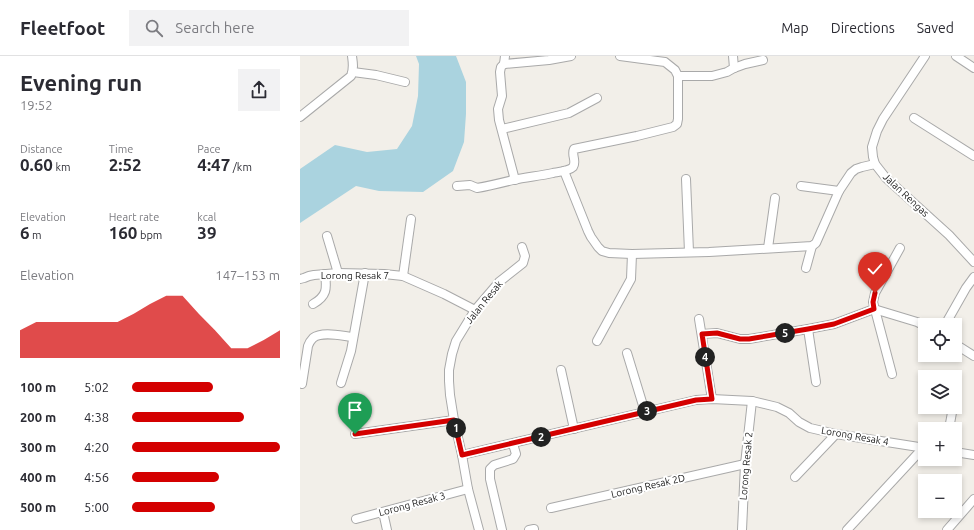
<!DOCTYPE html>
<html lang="en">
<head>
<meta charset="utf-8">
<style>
  :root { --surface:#fff; --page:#f2f2f3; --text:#2b2b33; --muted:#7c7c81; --line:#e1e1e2; --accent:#d40000 }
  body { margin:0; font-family:Ubuntu,sans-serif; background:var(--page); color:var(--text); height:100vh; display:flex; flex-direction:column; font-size:15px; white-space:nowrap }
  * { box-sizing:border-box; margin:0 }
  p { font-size:13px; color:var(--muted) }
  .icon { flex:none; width:22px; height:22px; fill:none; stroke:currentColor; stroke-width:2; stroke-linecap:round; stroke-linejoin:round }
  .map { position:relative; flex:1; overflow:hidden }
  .drawer { display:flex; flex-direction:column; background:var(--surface); width:300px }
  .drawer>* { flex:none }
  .fabs { position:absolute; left:618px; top:262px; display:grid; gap:8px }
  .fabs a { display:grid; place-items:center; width:44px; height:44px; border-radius:0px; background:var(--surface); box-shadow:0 2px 6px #0003; font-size:20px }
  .pin { position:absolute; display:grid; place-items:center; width:34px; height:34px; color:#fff; margin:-41px -17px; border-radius:50% 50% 50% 0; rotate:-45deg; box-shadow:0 0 4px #0007 }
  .pin .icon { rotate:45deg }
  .km { position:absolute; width:20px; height:20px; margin:-10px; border-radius:50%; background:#222; color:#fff; font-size:11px; line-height:20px; text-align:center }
  .round { display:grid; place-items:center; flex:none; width:42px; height:42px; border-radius:0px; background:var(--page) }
  .headline { display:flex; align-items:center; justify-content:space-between; height:68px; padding:0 20px }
  h1 { font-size:22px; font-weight:700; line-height:30px }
  .figures { display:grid; grid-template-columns:repeat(3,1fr); gap:6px; height:68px; padding:4px 20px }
  .figures div { display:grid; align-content:center }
  .figures b { font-size:17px; font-weight:700 }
  .figures small { font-size:11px; font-weight:400 }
  .figures p { font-size:11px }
  .chart { height:112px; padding:8px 20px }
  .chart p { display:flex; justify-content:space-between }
  .chart svg { width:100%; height:72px; margin-top:4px; fill:var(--accent); opacity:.7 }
  ul { padding:0 20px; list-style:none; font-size:13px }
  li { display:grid; grid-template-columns:64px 48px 1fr; align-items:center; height:30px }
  li i { height:10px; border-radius:5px; background:var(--accent) }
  header { display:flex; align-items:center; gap:24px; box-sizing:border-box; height:56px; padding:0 20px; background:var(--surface); border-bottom:1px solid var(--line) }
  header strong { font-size:19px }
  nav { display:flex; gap:22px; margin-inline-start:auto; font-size:14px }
  .search { width:280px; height:36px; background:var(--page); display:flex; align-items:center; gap:10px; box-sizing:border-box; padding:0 14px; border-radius:0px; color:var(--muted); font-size:15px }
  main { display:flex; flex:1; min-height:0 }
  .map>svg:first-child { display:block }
  .water { fill:#aad3df }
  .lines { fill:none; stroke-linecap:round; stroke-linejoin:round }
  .minor-casing { stroke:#a9a9a9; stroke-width:10 }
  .minor { stroke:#fff; stroke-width:8 }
  .route-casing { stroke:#fff; stroke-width:8 }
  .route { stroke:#d40000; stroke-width:5 }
  .labels { text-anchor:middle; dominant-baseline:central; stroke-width:4; stroke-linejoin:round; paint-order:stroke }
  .street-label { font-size:10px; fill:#222; stroke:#fff }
</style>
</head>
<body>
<header>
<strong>Fleetfoot</strong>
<div class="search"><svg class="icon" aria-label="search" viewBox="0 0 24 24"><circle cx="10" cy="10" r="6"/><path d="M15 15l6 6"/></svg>Search here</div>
<nav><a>Map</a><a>Directions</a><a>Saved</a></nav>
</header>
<main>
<section class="drawer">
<div class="headline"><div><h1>Evening run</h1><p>19:52</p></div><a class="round"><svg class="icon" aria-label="share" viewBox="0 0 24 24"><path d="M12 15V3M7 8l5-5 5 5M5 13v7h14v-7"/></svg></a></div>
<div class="figures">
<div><p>Distance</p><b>0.60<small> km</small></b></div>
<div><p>Time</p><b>2:52</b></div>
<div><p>Pace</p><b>4:47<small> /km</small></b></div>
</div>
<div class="figures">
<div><p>Elevation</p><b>6<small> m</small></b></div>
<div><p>Heart rate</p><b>160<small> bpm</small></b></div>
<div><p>kcal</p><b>39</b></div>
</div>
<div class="chart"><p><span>Elevation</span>147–153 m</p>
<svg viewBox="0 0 160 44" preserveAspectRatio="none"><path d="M0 44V27L10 22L20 22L30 22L40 22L50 22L60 22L70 17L80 11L90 6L100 6L110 17L120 27L130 38L140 38L150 33L160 27V44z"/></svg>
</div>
<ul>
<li><b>100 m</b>5:02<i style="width:55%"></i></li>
<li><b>200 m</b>4:38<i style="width:76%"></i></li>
<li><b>300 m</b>4:20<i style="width:100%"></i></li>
<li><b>400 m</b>4:56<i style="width:59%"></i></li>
<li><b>500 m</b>5:00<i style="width:56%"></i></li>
</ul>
</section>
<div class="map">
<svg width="674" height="474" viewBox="0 0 674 474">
  <rect width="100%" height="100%" fill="#f2efe9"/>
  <!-- water -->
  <path class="water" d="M116 0H156L166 26V58L164 86 153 115 123 136 79 135 56 130 0 167V113L35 89 67 96 97 93 112 70 118 40 119 8Z"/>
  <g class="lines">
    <!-- minor casing -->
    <g class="minor-casing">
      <g id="minor">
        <path d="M205 0 204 8 201 11 200 16 202 40 198 53 199 64 215 124"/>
        <path d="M320 0 365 6 375 14 378 20H412L427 16 434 12 445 8 463 4"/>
        <path d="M433 0 434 12"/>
        <path d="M625 0 583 63 577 75 572 91 573 101 575 108 586 122 649 179 674 206"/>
        <path d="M656 0 674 12"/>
        <path d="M204 8 249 4 271 0"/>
        <path d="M53 16 76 19 105 26"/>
        <path d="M0 61 51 20C54 13 53 7 52 0"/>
        <path d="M614 62 674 100"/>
        <path d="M202 73 269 57 297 42"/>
        <path d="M264 115 288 175 291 181 298 191 302 195 309 197 332 198 409 196 512 190 516 187 539 135 551 117 556 113 562 111 575 108"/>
        <path d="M386 123 389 196"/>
        <path d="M157 130 170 129 177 132C189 130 201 127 213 124 226 121 240 120 253 117 258 116 269 115 273 111 277 105 271 99 274 93L337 80 373 71 377 68 378 63V20"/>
        <path d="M501 130 539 135"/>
        <path d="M27 180 38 217"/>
        <path d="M468 192 475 142"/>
        <path d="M506 212 512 190"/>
        <path d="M103 220 111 163"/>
        <path d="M0 223 4 222 9 220 14 219 38 217 84 218 103 220 144 238 175 254"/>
        <path d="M13 248C27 240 27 233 25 218"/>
        <path d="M399 263 412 343"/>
        <path d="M645 269 666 232 674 221"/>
        <path d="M508 273 516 326"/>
        <path d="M402 278 417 277 440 283H449L508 273 534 268 574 253 617 266 625 270"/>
        <path d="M297 285 331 223 332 198"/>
        <path d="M655 288 674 300"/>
        <path d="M327 297 345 356"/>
        <path d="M261 314 274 373"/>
        <path d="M592 318 573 246 575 237 600 192"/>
        <path d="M41 327 51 295 65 217"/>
        <path d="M2 328 8 290C9 287 11 284 13 282 22 275 42 280 53 281"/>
        <path d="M649 373 653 351"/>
        <path d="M55 378 154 364"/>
        <path d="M655 396 674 399"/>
        <path d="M162 399 396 344 412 343 452 345 477 351 489 357 499 366 510 372 536 378 625 392"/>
        <path d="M495 421 536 378"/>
        <path d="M251 452 445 408"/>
        <path d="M83 456 87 474"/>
        <path d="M56 463 168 433"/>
        <path d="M179 474 168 433 162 399 154 364 150 339 149 325V314L152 298 156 285 175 254 199 226 223 207 225 200 222 191"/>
        <path d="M202 474 190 423V413L194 409 213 403 216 398 213 388"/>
        <path d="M229 474 234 473"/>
        <path d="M442 474 445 408 452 345"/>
        <path d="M547 474 623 392"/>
        <path d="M647 474 674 443"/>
      </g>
    </g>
    <!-- minor -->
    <use href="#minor" class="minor"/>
  </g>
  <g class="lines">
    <!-- route casing -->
    <g class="route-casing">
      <path id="route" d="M55 378 154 364 162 399 396 344 412 343 402 278 417 277 440 283H449L508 273 534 268 574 253 573 246 575 237"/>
    </g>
    <!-- route -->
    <use href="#route" class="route"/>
  </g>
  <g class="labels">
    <!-- street labels -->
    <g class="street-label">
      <text transform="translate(606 139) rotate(43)">Jalan Rengas</text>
      <text x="55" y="219">Lorong Resak 7</text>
      <text transform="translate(184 246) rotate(-51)">Jalan Resak</text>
      <text transform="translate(555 380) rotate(10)">Lorong Resak 4</text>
      <text transform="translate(446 410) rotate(-85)">Lorong Resak 2</text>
      <text transform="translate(348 430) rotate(-13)">Lorong Resak 2D</text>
      <text transform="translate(112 448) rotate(-15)">Lorong Resak 3</text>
    </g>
  </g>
</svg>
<div class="fabs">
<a><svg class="icon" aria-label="locate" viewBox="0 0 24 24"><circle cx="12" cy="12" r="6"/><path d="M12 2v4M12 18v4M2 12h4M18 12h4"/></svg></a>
<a><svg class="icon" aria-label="layers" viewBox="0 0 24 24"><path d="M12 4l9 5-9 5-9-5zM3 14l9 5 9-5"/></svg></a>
<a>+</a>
<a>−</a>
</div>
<div class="pin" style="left:55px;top:378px;background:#1e9e55"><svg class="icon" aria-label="arrive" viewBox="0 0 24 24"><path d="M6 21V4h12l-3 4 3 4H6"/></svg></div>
<div class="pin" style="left:575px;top:237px;background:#d93025"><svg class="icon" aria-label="check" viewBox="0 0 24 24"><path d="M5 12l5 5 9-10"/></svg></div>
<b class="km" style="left:156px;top:372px">1</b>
<b class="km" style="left:241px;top:381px">2</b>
<b class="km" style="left:347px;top:355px">3</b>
<b class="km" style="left:405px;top:301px">4</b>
<b class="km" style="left:485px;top:277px">5</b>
</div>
</main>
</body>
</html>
